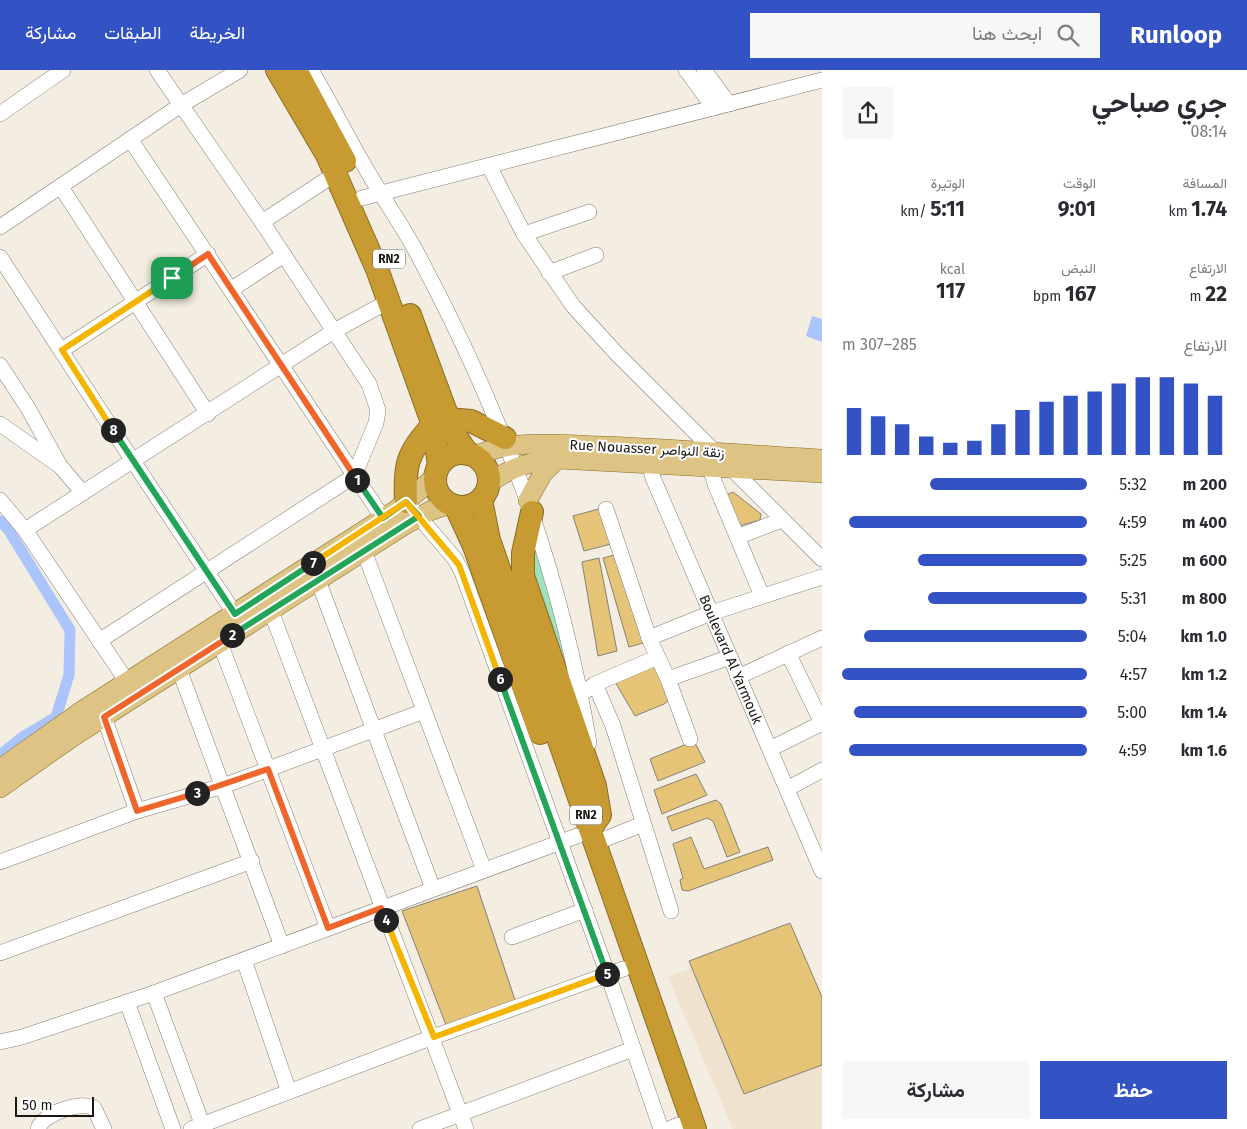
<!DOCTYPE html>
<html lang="ar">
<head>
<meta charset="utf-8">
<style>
  :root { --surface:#fff; --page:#f7f7f7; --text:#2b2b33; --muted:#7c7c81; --accent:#3352c3 }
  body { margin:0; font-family:"Fira Sans",Vazirmatn,sans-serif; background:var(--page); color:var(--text); direction:rtl; height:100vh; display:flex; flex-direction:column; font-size:19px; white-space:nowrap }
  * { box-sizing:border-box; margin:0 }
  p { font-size:16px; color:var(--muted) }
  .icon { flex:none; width:28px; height:28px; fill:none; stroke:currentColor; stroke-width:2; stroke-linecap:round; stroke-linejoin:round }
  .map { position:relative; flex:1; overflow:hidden; direction:ltr }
  .side { display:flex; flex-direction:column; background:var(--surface); width:425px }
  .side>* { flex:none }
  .scale { position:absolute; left:15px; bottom:12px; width:79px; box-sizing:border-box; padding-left:5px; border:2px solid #191712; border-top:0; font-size:14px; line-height:18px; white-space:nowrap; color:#191712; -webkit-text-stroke:4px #fff; paint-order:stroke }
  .pin { position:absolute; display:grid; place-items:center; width:42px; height:42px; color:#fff; margin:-21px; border-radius:10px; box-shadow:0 2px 8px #0006 }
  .km { position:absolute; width:25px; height:25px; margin:-12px; border-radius:50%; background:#222; color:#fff; font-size:14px; line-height:25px; text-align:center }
  .round { display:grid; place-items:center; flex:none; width:52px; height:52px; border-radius:0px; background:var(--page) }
  .headline { display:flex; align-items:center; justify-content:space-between; height:85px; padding:0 20px }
  h1 { font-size:28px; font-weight:700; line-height:38px }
  .stats { display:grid; grid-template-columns:repeat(3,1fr); gap:8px; height:85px; padding:5px 20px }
  .stats div { display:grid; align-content:center }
  .stats b { font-size:21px; font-weight:700 }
  .stats small { font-size:14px; font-weight:400 }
  .stats p { font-size:14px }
  .chart { height:140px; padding:10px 20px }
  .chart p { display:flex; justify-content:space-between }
  .chart svg { width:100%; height:90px; margin-top:5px; stroke:var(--accent); stroke-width:6 }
  .action { display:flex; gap:10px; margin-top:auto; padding:10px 20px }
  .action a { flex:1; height:58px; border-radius:0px; background:var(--accent); color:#fff; font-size:20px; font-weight:700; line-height:58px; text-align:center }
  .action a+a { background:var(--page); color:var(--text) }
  ul { padding:0 20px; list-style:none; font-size:16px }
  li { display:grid; grid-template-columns:80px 60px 1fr; align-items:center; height:38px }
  li i { height:12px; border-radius:6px; background:var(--accent) }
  header { display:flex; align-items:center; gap:30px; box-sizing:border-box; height:70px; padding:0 25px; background:var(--accent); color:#fff }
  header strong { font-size:24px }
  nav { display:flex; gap:28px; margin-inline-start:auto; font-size:18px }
  .search { width:350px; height:45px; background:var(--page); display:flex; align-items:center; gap:12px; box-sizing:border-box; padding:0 18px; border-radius:0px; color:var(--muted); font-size:19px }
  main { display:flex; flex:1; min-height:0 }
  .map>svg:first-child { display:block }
  .industrial { fill:#efe2ce }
  .green { fill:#9ee2be }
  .water { fill:#abc5fc }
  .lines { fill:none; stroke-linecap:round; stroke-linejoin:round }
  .canal { stroke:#abc5fc; stroke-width:11 }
  .building { fill:#e5c477; stroke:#868176 }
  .minor-casing { stroke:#847f73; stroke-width:16 }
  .major-casing { stroke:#8a6d27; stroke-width:20 }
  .highway-casing { stroke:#8a6d27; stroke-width:24 }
  .minor { stroke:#fff; stroke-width:15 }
  .major { stroke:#ddc384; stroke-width:19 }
  .highway { stroke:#c79b32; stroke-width:22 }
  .split-1-casing { stroke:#fff; stroke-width:10 }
  .split-2-casing { stroke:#fff; stroke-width:10 }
  .split-3-casing { stroke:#fff; stroke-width:10 }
  .split-4-casing { stroke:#fff; stroke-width:10 }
  .split-5-casing { stroke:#fff; stroke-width:10 }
  .split-6-casing { stroke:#fff; stroke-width:10 }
  .split-7-casing { stroke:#fff; stroke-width:10 }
  .split-8-casing { stroke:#fff; stroke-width:10 }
  .split-9-casing { stroke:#fff; stroke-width:10 }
  .split-1 { stroke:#f0652b; stroke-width:6 }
  .split-2 { stroke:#22a559; stroke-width:6 }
  .split-3 { stroke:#f0652b; stroke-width:6 }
  .split-4 { stroke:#f0652b; stroke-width:6 }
  .split-5 { stroke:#f5b400; stroke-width:6 }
  .split-6 { stroke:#22a559; stroke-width:6 }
  .split-7 { stroke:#f5b400; stroke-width:6 }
  .split-8 { stroke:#22a559; stroke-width:6 }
  .split-9 { stroke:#f5b400; stroke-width:6 }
  .labels { text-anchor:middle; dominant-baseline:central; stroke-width:4; stroke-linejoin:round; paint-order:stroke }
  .shield { fill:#fff; stroke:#5e5d59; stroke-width:1 }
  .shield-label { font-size:12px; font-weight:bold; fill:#191712 }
  .street-label { font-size:14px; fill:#191712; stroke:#fff }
</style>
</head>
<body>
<header>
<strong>Runloop</strong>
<div class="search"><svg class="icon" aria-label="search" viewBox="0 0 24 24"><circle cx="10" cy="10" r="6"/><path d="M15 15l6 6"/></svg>ابحث هنا</div>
<nav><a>الخريطة</a><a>الطبقات</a><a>مشاركة</a></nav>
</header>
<main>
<section class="side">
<div class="headline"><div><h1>جري صباحي</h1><p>08:14</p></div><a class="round"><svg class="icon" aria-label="share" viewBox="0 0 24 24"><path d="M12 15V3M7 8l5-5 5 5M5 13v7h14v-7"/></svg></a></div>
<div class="stats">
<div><p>المسافة</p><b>1.74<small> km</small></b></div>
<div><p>الوقت</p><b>9:01</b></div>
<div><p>الوتيرة</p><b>5:11<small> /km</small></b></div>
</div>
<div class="stats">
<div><p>الارتفاع</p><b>22<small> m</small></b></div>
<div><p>النبض</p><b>167<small> bpm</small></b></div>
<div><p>kcal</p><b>117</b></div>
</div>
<div class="chart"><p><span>الارتفاع</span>285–307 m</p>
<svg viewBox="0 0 160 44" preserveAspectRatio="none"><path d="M5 44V21M15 44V25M25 44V29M35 44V35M45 44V38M55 44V37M65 44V29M75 44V22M85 44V18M95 44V15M105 44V13M115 44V9M125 44V6M135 44V6M145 44V9M155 44V15"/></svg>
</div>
<ul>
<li><b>200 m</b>5:32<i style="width:64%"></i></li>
<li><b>400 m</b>4:59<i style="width:97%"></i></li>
<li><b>600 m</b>5:25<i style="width:69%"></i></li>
<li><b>800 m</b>5:31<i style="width:65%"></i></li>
<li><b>1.0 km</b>5:04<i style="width:91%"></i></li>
<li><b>1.2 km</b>4:57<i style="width:100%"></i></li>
<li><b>1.4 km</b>5:00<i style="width:95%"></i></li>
<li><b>1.6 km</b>4:59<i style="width:97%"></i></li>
</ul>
<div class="action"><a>حفظ</a><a>مشاركة</a></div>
</section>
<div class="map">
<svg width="822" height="1059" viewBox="0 0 822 1059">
  <rect width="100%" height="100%" fill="#f3eee1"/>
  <!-- industrial -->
  <path class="industrial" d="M792 857 822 931V1059H733L668 907Z"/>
  <!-- green -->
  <path class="green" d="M536 472 576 629 527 502Z"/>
  <!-- water -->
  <path class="water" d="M812 246 822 249V272L806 266Z"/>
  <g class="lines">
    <!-- canal -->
    <path class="canal" d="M0 451 8 459 70 560 69 605 56 647 21 668 0 685"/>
  </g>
  <!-- building -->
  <g class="building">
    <path d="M733 422 761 444 760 450 739 456 726 425Z"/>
    <path d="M602 438 611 474 584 481 573 446Z"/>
    <path d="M618 484 647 572 629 577 603 488Z"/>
    <path d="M599 488 617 581 598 586 582 492Z"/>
    <path d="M656 593 672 628 664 634 635 646 614 610Z"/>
    <path d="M694 671 705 692 658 711 650 689Z"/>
    <path d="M696 704 707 725 662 744 654 720Z"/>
    <path d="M716 730 721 734 740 782 727 787 713 751 707 748 672 761 667 747Z"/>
    <path d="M691 767 704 799 768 777 773 790 688 821 682 820 680 810 683 808 673 774Z"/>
    <path d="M477 816 516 933 446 955 402 841Z"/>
    <path d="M790 853 822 927V995L744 1024 689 891Z"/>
  </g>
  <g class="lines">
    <!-- minor casing -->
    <g class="minor-casing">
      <g id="minor">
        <path d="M311 0C331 33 348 69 368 102 384 130 402 155 417 183 501 340 560 497 589 673"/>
        <path d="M686 0 714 38"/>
        <path d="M704 0 729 34"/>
        <path d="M0 44 63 0"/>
        <path d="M130 69 383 448"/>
        <path d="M489 96 524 164 573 236 617 284 822 489"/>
        <path d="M61 117 208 344"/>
        <path d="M362 128 822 10"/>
        <path d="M262 152 335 104"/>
        <path d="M0 157 181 35 240 0"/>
        <path d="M524 164 589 142"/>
        <path d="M0 187 133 391 235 544"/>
        <path d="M549 203 596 185"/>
        <path d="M232 219 284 185"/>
        <path d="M62 280 208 184"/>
        <path d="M0 295 28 338 60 396"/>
        <path d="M0 354 60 396 83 423"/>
        <path id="s1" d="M647 384 653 408 822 801"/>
        <path d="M712 388 710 397 715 414 762 526"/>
        <path d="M0 430 25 460 128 613"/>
        <path d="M606 439 649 568 668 609 690 669"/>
        <path d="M413 440 455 489 462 502 608 905 661 1059"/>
        <path d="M25 460 334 261 389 231"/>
        <path d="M737 467 782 450"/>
        <path d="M364 481 484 800"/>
        <path d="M318 510 433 819"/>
        <path d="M271 541 466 1059"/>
        <path d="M649 568 711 543 822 507"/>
        <path d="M99 571 354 406 376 353 378 340 369 314 262 152 157 0"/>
        <path d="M220 573 328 858"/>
        <path d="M788 583 822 653"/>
        <path d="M179 599 282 876"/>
        <path d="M738 607 822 568"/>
        <path d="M668 609 730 587"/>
        <path d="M595 614 613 656 671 841"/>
        <path d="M587 620 595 614 658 587"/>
        <path d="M104 647 137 741"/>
        <path d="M770 679 822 653"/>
        <path d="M787 719 822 700"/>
        <path d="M595 773 643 754"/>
        <path d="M0 792 137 741 223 716 424 641"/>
        <path d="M512 867 585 840"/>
        <path d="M0 883 252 791"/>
        <path d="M244 890 289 1022"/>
        <path d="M154 923 204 1059"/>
        <path d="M127 932 173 1059"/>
        <path d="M0 972 22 967 154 923 577 766"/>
        <path d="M38 1059C42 1044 81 1030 94 1038L104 1059"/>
        <path d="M191 1059 433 967 623 899"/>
        <path d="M420 1059 633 979"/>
        <path d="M669 1059 678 1055"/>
      </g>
    </g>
    <!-- major casing -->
    <g class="major-casing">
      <g id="major">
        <path d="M474 386C516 368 561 375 606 376 678 379 750 385 822 389"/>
        <path d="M489 413C512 397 531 391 558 389L822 403"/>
        <path d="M528 430 543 403 558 389"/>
        <path d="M0 699 83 640 396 440 435 407"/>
        <path d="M0 718 74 666 403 456 430 441 450 434"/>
      </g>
    </g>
    <!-- highway casing -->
    <g class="highway-casing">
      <g id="highway">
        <path d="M277 0 327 85 377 199 433 355 439 395"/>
        <path d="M296 0 345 91"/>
        <path d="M410 245 454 364 468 384"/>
        <path d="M448 349 471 351 505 368"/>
        <circle cx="462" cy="410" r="27"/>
        <path d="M481 430 489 470 695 1059"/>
        <path d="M406 432C404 396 407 382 433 355"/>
        <path d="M456 437 474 476 540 663"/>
        <path d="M532 442 523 483V506L595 716 600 745 590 759"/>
      </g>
    </g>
    <!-- minor -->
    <use href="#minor" class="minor"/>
    <!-- major -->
    <use href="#major" class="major"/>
    <!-- highway -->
    <use href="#highway" class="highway"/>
  </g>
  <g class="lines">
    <!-- split-1 casing -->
    <g class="split-1-casing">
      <path id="split-1" d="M172 208 208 184 357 410"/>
    </g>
    <!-- split-2 casing -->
    <g class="split-2-casing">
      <path id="split-2" d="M232 565 419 446 406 432 383 448 357 410"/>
    </g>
    <!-- split-3 casing -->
    <g class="split-3-casing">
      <path id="split-3" d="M197 723 137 741 104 647 232 565"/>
    </g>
    <!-- split-4 casing -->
    <g class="split-4-casing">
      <path id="split-4" d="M197 723 268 699 328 858 381 838 386 850"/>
    </g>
    <!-- split-5 casing -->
    <g class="split-5-casing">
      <path id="split-5" d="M386 850 434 967 607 904"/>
    </g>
    <!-- split-6 casing -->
    <g class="split-6-casing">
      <path id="split-6" d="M500 609 607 904"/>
    </g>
    <!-- split-7 casing -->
    <g class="split-7-casing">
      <path id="split-7" d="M313 493 406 432 459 495 500 609"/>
    </g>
    <!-- split-8 casing -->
    <g class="split-8-casing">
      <path id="split-8" d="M113 360 235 544 313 493"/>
    </g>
    <!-- split-9 casing -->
    <g class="split-9-casing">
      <path id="split-9" d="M113 360 62 280 172 208"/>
    </g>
    <!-- split-1 -->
    <use href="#split-1" class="split-1"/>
    <!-- split-2 -->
    <use href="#split-2" class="split-2"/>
    <!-- split-3 -->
    <use href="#split-3" class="split-3"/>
    <!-- split-4 -->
    <use href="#split-4" class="split-4"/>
    <!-- split-5 -->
    <use href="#split-5" class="split-5"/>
    <!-- split-6 -->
    <use href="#split-6" class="split-6"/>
    <!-- split-7 -->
    <use href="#split-7" class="split-7"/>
    <!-- split-8 -->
    <use href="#split-8" class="split-8"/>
    <!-- split-9 -->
    <use href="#split-9" class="split-9"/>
  </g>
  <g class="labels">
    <!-- shield labels -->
    <g class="shield">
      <rect x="373" y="179.5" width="32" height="19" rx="4"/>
      <rect x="570" y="735.5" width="32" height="19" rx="4"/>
    </g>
    <g class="shield-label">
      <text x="389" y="189">RN2</text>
      <text x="586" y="745">RN2</text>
    </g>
    <!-- street labels -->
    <g class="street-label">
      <text transform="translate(647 379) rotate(3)">Rue Nouasser زنقة النواصر</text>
      <text stroke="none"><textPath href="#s1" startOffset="222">Boulevard Al Yarmouk</textPath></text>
    </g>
  </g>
</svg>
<div class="scale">50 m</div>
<div class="pin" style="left:172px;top:208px;background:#1e9e55"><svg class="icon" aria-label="arrive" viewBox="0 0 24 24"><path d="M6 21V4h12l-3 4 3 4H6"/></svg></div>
<b class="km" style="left:357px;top:410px">1</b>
<b class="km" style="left:232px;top:565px">2</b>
<b class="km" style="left:197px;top:723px">3</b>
<b class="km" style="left:386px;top:850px">4</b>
<b class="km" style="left:607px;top:904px">5</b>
<b class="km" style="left:500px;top:609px">6</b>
<b class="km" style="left:313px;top:493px">7</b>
<b class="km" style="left:113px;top:360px">8</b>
</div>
</main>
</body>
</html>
